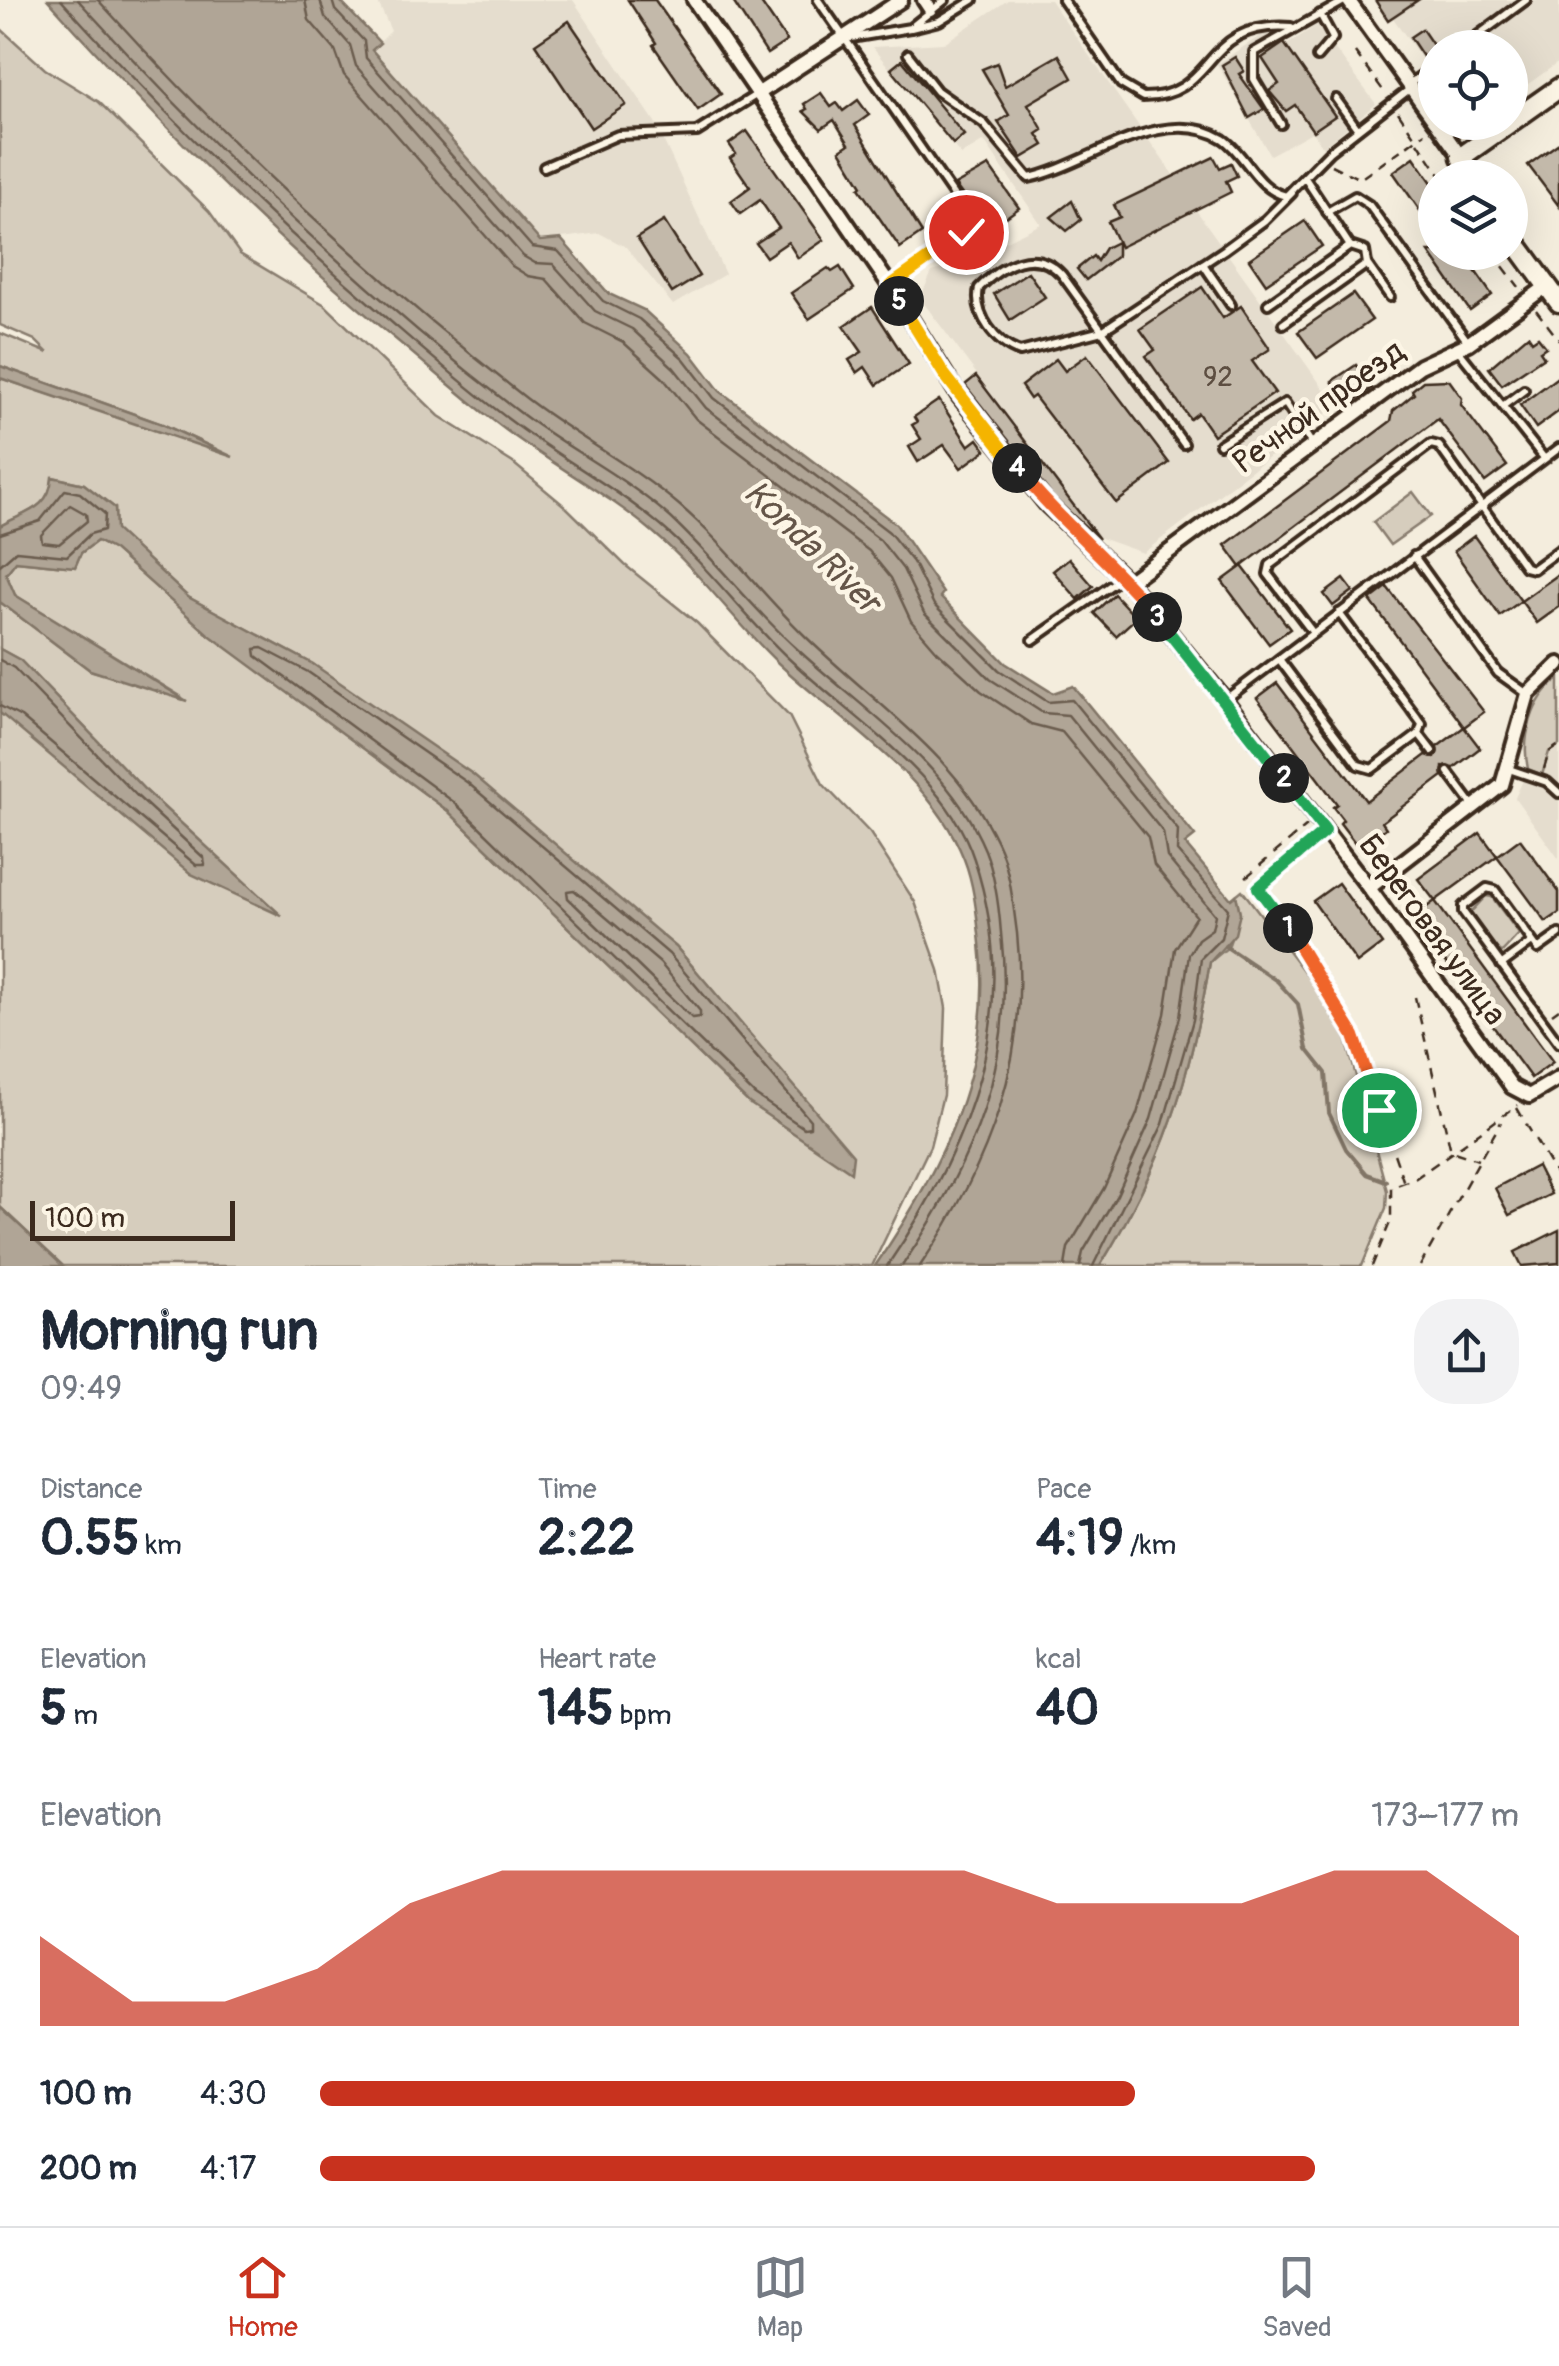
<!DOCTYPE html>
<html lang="en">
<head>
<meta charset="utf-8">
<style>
  :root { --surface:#fff; --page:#f2f2f3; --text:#1f2937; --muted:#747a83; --line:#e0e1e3; --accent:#c8321e }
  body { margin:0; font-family:Pangolin,sans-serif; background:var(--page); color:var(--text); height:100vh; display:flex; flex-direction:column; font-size:38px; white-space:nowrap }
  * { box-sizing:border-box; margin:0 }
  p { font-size:32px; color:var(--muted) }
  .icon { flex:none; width:55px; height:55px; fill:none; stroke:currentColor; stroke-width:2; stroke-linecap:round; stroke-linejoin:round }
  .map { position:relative; height:1266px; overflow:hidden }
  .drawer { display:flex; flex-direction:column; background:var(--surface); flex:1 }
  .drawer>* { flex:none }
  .tools { position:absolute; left:1418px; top:30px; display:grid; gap:20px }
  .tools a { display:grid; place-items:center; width:110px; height:110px; border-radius:50%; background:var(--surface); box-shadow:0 10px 40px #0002; font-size:50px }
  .scale { position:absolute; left:30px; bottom:25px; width:205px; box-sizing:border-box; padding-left:10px; border:5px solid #3b2a1e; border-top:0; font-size:28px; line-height:35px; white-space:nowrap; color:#3b2a1e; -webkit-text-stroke:8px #fcf5e5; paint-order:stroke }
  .pin { position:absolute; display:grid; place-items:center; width:85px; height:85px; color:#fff; margin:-42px; border:5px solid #fff; border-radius:50%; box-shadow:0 2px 10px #0007 }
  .km { position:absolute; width:50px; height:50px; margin:-25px; border-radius:50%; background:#222; color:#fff; font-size:28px; line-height:50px; text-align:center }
  .round { display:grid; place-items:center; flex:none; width:105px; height:105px; border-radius:40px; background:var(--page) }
  .summary { display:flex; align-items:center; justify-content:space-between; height:170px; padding:0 40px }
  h1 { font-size:55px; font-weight:800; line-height:75px }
  .figures { display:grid; grid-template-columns:repeat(3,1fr); gap:15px; height:170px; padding:10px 40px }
  .figures div { display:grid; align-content:center }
  .figures b { font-size:50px; font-weight:800 }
  .figures small { font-size:28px; font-weight:400 }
  .figures p { font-size:28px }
  .chart { height:280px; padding:20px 40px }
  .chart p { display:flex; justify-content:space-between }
  .chart svg { width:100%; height:180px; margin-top:10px; fill:var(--accent); opacity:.7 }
  ul { padding:0 40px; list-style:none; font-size:32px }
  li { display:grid; grid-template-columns:160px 120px 1fr; align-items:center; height:75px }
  li i { height:25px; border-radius:12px; background:var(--accent) }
  .menu { display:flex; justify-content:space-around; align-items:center; height:140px; border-top:2px solid var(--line); background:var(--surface); font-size:28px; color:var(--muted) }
  .menu a { display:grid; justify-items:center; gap:5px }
  .menu .current { color:var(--accent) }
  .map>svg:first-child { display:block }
  .built { fill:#e5ddce }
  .green { fill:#d6cdbd; stroke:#887c6e; stroke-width:2.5 }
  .water { fill:#b0a596; stroke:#817466; stroke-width:2.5 }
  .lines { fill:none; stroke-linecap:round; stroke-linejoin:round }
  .shore { stroke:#6a5b4e; stroke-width:2.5 }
  .stream { stroke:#817466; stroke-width:4 }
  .building { fill:#c3b9aa; stroke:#3b2a1e; stroke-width:2.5 }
  .service-casing { stroke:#3b2a1e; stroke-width:14 }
  .minor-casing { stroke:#3b2a1e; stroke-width:20 }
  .secondary-casing { stroke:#3b2a1e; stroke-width:25 }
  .path { stroke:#3b2a1e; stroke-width:2.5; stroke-dasharray:10 8; stroke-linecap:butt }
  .service { stroke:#fcf5e5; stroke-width:6 }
  .minor { stroke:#fcf5e5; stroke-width:12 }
  .secondary { stroke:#fcf5e5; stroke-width:18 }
  .split-1-casing { stroke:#fff; stroke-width:20 }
  .split-2-casing { stroke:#fff; stroke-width:20 }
  .split-3-casing { stroke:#fff; stroke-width:20 }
  .split-4-casing { stroke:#fff; stroke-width:20 }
  .split-5-casing { stroke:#fff; stroke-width:20 }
  .split-6-casing { stroke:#fff; stroke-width:20 }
  .split-1 { stroke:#f0652b; stroke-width:12 }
  .split-2 { stroke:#22a559; stroke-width:12 }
  .split-3 { stroke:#22a559; stroke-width:12 }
  .split-4 { stroke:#f0652b; stroke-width:12 }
  .split-5 { stroke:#f5b400; stroke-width:12 }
  .split-6 { stroke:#f5b400; stroke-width:12 }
  .labels { text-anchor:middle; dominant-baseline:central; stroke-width:9; stroke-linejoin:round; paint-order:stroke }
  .number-label { font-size:28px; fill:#5d4e41 }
  .street-label { font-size:32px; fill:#3b2a1e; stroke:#fcf5e5 }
  .water-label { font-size:35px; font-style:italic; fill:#645548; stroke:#fcf5e5 }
</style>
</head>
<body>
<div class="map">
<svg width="1559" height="1266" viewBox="0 0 1559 1266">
  <rect width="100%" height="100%" fill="#f4eddd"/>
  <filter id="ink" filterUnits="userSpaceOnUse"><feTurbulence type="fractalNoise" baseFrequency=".01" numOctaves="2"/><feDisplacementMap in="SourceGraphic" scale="20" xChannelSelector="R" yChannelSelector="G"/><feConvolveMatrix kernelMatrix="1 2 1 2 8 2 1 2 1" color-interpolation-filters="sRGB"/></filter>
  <g filter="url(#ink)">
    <!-- built -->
    <g class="built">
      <path d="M377 0H573L655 122 725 274 673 305 626 247 599 233 540 241 372 50 391 31Z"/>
      <path d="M1008 0H1050L1174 176 1214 157 1220 168 1231 163 1237 176 1226 181 1231 192 1196 210 1336 406 1143 553 1098 537 920 298 932 272 957 265 1041 224 984 141 961 155 872 47 944 43Z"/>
      <path d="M1419 0H1559V62L1510 97V48H1435V77L1393 18Z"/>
      <path d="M1317 25 1376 104 1323 147 1312 132 1270 155 1217 64 1271 29 1280 43 1284 40 1288 44Z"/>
      <path d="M1559 679V859L1515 798 1528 769 1523 747 1542 691Z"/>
    </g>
    <!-- green -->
    <g class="green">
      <path d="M0 28 45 69 99 102 209 211 240 254 325 305 439 416 513 463 567 508 625 565 697 623 789 716 823 784 870 833 915 902 939 970 946 1008 943 1095 930 1146 872 1266H63L0 1207V713L279 914 144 789 20 660 0 649V602L90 670 182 697 15 595 6 574 16 561 75 567 81 553 97 541 114 550 209 634 448 811 749 1103 755 1041 676 947 313 664 188 597 115 530V508L84 484 53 477C49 510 24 512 0 526V378L218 450 162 424 0 366V333L48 353 35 340 0 325Z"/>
      <path d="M1413 492 1431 516 1390 545 1373 522Z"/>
      <path d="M1559 679V745L1549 752 1542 775 1528 769C1521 738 1532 698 1559 679Z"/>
      <path d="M1242 890 1315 986 1346 1039 1387 1191 1386 1208 1362 1266H1100C1165 1160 1189 1083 1210 962L1228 947 1240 913 1236 895Z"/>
      <path d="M1486 896 1492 897 1519 934 1502 952 1496 950 1469 914Z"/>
    </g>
    <!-- water -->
    <g class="water">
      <path d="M48 0H339L380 43 372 50 540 241 561 239 609 294 644 310 691 353 720 391 896 524 943 593 940 597 1005 663 1053 693 1073 686 1195 836 1185 844 1231 899 1236 895 1240 913 1235 934 1210 962C1189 1083 1165 1160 1100 1266H875C943 1167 994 1066 980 943 977 916 974 884 964 859 931 775 841 722 778 663 735 622 700 572 654 533 609 495 555 466 507 431 464 399 424 362 382 328 262 227 153 117 48 0Z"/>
      <path d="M0 366 162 424 233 457 0 378Z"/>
      <path d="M52 477 84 484 115 508 116 530 188 597 313 664 474 775 676 947 853 1155 851 1172 749 1103 448 811 208 634 114 550 97 541 81 553 75 567 16 561 6 574 15 595 187 701 90 670 0 602V526C24 512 50 510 52 477Z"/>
      <path d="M0 649 20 660 144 789 282 916 191 874 0 713Z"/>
      <path d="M0 1207 63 1266H0Z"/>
    </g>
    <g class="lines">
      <!-- shore -->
      <g class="shore">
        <path d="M61 0C162 112 268 217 383 315 426 352 469 390 515 424 562 459 616 488 661 526 707 565 742 614 785 655 846 714 947 775 974 859 1024 1010 972 1142 887 1266"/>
        <path d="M78 0C213 149 359 289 518 411 567 449 626 477 671 518 715 559 751 607 795 647 861 709 949 763 985 850 995 875 999 907 1001 933 1016 1064 974 1160 902 1266"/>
        <path d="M98 0C229 145 372 278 526 398 575 436 632 465 679 505 724 543 760 592 802 633 870 701 955 752 997 842 1010 868 1013 904 1017 933 1030 1057 990 1164 920 1266"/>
        <path d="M305 0 309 20 335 50 344 75 512 266 528 276 546 279 585 323 623 342 663 378 696 419 869 551 891 578 911 621 937 651 981 691 1031 724 1062 732 1148 837 1154 865 1196 916 1175 949 1165 1014 1137 1114 1104 1188 1068 1248 1065 1266"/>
        <path d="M320 0 325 17 350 45 356 66 523 256 535 263 553 264 595 311 632 329 674 368 706 408 880 540 903 569 924 613 990 679 1043 713 1068 715 1163 832 1167 857 1215 915 1212 929 1198 939 1189 954 1180 1017 1151 1119 1117 1195 1083 1252 1080 1266"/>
        <path d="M332 0 335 10 364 41 366 58 532 247 558 251 603 301 639 319 684 359 714 398 889 532 913 562 934 605 999 670 1048 702 1072 700 1178 830 1177 851 1228 909 1221 938 1201 958 1193 1020 1163 1124 1093 1266"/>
        <path d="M70 505 86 514 87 521 59 544 42 542 41 535Z"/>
        <path d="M0 534 40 521 65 490 80 493 105 514 104 530 90 534 67 556 16 551 0 565"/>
        <path d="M262 648 308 672 468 783 669 954 810 1120V1127L804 1128 755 1095 455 803 256 656 255 649Z"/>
        <path d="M0 660 14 668 137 796 204 858 205 865H196L21 717 0 706"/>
        <path d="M574 890 660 963 700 1011V1017L692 1018 568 898 567 891Z"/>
      </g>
      <!-- stream -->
      <path class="stream" d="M1225 946 1277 981 1298 1004 1307 1049 1326 1073 1329 1113 1346 1149 1367 1174 1386 1181"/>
    </g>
    <!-- building -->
    <g class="building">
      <path d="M628 0H655L721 94 698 110 653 45 656 43Z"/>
      <path d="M732 0H759L787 41 767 54Z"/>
      <path d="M1375 0H1418L1388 20Z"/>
      <path d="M569 21 626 105 591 128 535 44Z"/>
      <path d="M1422 29 1435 48 1424 58 1410 37Z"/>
      <path d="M1284 43 1335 116 1313 131 1295 105 1286 111 1269 91 1279 84 1262 58Z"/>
      <path d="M1059 55 1072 78 1028 104 1043 130 1037 134 1044 145 1022 158 998 122 1009 115 982 69 997 63 1005 86Z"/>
      <path d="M1235 57 1244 71 1239 74 1264 109 1249 118 1222 65Z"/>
      <path d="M902 60 964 135 953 144 891 69Z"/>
      <path d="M821 93 831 107 837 103 843 111 858 100 869 115 855 125 922 233 900 248 859 188 862 186 840 150 849 144 834 120 821 129 803 111 807 109 804 104Z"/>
      <path d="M747 131 824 240 798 258 788 242 766 257 756 243 779 228 760 200 740 214 731 201 750 187 730 158 736 154 729 144Z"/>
      <path d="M1559 143V206L1528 165Z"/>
      <path d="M1214 157 1220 168 1231 163 1237 176 1226 181 1231 192 1120 247 1108 222 1120 217 1114 205Z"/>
      <path d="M1414 157 1435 187V232L1393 172Z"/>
      <path d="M989 166 1019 208 988 230 955 185Z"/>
      <path d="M1072 201 1081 220 1067 231 1051 217Z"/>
      <path d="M664 221 699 276 672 293 637 238Z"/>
      <path d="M1305 221 1322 246 1266 284 1249 259Z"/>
      <path d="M1117 242V256L1086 280 1077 269 1093 256 1097 261 1105 248Z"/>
      <path d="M1429 252H1462L1492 295 1470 311Z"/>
      <path d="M840 267 854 289 809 319 791 293 828 268 832 272Z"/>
      <path d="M1028 272 1045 297 1010 320 994 294Z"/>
      <path d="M1202 287 1223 318 1241 306 1270 349 1252 361 1275 393 1213 435 1198 413 1190 419 1146 356 1155 350 1140 329Z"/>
      <path d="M1353 294 1372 320 1317 358 1298 332Z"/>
      <path d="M872 307 909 364 877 385 865 367 857 373 849 360 862 352 844 326Z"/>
      <path d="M1528 335 1532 341 1538 337 1546 347 1540 351 1544 357 1502 385 1489 368Z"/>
      <path d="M1087 355 1169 463 1116 503 1034 396 1030 399 1021 386 1056 359 1065 371Z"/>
      <path d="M1356 365 1372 388 1348 405 1332 381Z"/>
      <path d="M976 376 1099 539 1054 498 965 385Z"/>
      <path d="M1559 376V411L1536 428 1520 405Z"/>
      <path d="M1449 380 1462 398 1461 405 1507 466 1485 482 1438 419 1242 566 1290 629 1269 644 1222 581 1241 567 1225 545 1391 421 1393 411 1414 394 1412 390 1423 381Z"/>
      <path d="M939 400 969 446 978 439 986 450 961 468 944 445 918 462 909 447 921 439 912 425 917 422 914 417Z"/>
      <path d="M1474 536 1521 601 1500 616 1454 551Z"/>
      <path d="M1069 558 1093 586 1078 599 1053 571Z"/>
      <path d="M1559 574V607L1537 623 1521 601Z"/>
      <path d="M1344 579 1353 591 1333 606 1324 594Z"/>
      <path d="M1387 587 1484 712 1464 727 1370 600Z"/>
      <path d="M1114 594 1136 618 1116 636 1094 613Z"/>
      <path d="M1277 683 1366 801 1426 755 1435 757 1437 747 1464 727 1480 748 1454 768 1443 767V776L1382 822 1386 828 1359 848 1340 823 1343 820 1333 807 1337 804 1257 698Z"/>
      <path d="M1480 833 1497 856 1435 901 1418 879Z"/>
      <path d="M1520 839 1559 892V913L1546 922 1497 856Z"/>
      <path d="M1338 883 1382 944 1357 963 1313 901Z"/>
      <path d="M1435 901 1553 1062 1531 1078 1413 917Z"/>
      <path d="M1537 1166 1551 1194 1509 1215 1495 1188Z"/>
      <path d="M1559 1230V1263L1522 1266 1515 1252Z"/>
    </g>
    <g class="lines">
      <!-- service casing -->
      <g class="service-casing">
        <g id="service">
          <path d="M818 0 970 219 966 233 890 286"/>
          <path d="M1063 0 1121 84 1143 97C1218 97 1200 20 1291 27"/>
          <path d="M911 28 939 21 973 0"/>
          <path d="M851 38 910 28 945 0"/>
          <path d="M1461 48 1526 0"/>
          <path d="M908 54 937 91 984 124 1029 178C1088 166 1162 102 1223 139 1246 154 1257 190 1286 196L1329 152 1411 88"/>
          <path d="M1317 57 1333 38 1320 14"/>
          <path d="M1409 84 1435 66"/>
          <path d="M1336 99 1357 128"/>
          <path d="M1281 124 1254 79V52L1346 0"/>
          <path d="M544 167 618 135 697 132 759 93"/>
          <path d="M1327 212 1355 196 1369 205 1468 342"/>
          <path d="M1203 264 1231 305"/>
          <path d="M1367 264 1390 297"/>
          <path d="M1268 304 1350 246 1305 178"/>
          <path d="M1283 324 1367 264 1365 251 1350 246"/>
          <path d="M1458 350 1544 458"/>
          <path d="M1504 405 1524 390"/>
          <path d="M1184 444 1062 275C1035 245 1002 265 979 288 973 315 996 344 1020 352L1102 331 1224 250 1265 220 1292 193"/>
          <path d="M1220 444 1285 403 1312 444"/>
          <path d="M1414 556 1498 673 1526 693"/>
          <path d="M1313 633 1268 574 1270 565 1431 444 1439 446 1525 567 1533 569 1559 550"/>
          <path d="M1033 640 1121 578"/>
          <path d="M1279 659 1358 765 1372 769 1419 734 1422 724 1339 613"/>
          <path d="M1226 699 1559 448"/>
          <path d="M1419 734 1432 751"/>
          <path d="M1509 769 1547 782 1559 793"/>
          <path d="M1448 772 1474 807"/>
          <path d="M1559 934 1538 949 1495 890 1487 888 1463 906V912L1559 1043"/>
          <path d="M1501 965 1532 942"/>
        </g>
      </g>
      <!-- minor casing -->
      <g class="minor-casing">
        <g id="minor">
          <path d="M694 0 890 286 959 396 1047 505 1128 582 1225 700 1369 888 1512 1087 1529 1096 1559 1078"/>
          <path d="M924 0 930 9"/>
          <path d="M1348 0 1435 121"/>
          <path d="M759 93 901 0"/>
          <path d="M1436 122 1461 157"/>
          <path d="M1128 582 1420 366 1469 343 1547 286"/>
          <path d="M1369 888 1502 785 1528 694 1559 664"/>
        </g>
      </g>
      <!-- secondary casing -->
      <g class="secondary-casing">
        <g id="secondary">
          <path d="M1473 178 1461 157 1559 88"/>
          <path d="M1510 235 1559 302"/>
        </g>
      </g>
      <!-- path -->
      <g class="path">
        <path d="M1355 52 1385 93"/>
        <path d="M1398 112 1442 178"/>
        <path d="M1331 165 1360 179 1425 133"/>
        <path d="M1492 252 1519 287"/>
        <path d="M1536 310 1559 340"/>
        <path d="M1544 769 1549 752 1559 745"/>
        <path d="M1316 838 1258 888 1311 959 1354 1036 1404 1183"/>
        <path d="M1246 877 1307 826"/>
        <path d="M1415 997 1451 1151 1478 1160"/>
        <path d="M1552 1014 1559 1009"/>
        <path d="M1517 1108 1559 1180"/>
        <path d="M1372 1266 1391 1220V1187L1416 1178 1518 1105"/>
        <path d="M1420 1266 1501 1122"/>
      </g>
      <!-- service -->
      <use href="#service" class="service"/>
      <!-- minor -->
      <use href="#minor" class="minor"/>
      <!-- secondary -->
      <use href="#secondary" class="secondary"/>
    </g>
  </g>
  <g class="lines" filter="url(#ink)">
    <!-- split-1 casing -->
    <g class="split-1-casing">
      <path id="split-1" d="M1288 928 1354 1036 1379 1110"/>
    </g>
    <!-- split-2 casing -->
    <g class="split-2-casing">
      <path id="split-2" d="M1284 778 1325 831 1258 888 1288 928"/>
    </g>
    <!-- split-3 casing -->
    <g class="split-3-casing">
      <path id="split-3" d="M1157 617 1284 778"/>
    </g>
    <!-- split-4 casing -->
    <g class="split-4-casing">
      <path id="split-4" d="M1017 468C1060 522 1114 564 1157 617"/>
    </g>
    <!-- split-5 casing -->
    <g class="split-5-casing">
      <path id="split-5" d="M899 301 944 374 1017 468"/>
    </g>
    <!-- split-6 casing -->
    <g class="split-6-casing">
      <path id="split-6" d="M899 301 890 286 966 232"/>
    </g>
    <!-- split-1 -->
    <use href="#split-1" class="split-1"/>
    <!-- split-2 -->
    <use href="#split-2" class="split-2"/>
    <!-- split-3 -->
    <use href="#split-3" class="split-3"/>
    <!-- split-4 -->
    <use href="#split-4" class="split-4"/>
    <!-- split-5 -->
    <use href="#split-5" class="split-5"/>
    <!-- split-6 -->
    <use href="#split-6" class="split-6"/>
  </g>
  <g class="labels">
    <!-- number labels -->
    <g class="number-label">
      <text x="1218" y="377">92</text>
    </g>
    <!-- street labels -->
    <g class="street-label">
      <text transform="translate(1319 407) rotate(-36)">Речной проезд</text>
      <text transform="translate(1432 930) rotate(54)">Береговая улица</text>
    </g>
    <!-- water labels -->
    <g class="water-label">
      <text transform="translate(812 547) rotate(44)">Konda River</text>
    </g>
  </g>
</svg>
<div class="tools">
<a><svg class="icon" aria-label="locate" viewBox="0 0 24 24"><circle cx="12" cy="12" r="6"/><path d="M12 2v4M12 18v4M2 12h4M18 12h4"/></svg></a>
<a><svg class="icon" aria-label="layers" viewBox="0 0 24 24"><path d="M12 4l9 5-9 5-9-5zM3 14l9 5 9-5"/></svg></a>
</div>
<div class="scale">100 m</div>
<div class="pin" style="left:1379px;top:1110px;background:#1e9e55"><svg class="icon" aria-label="arrive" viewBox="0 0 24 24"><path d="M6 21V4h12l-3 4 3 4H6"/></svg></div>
<div class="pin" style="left:966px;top:232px;background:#d93025"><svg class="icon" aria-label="check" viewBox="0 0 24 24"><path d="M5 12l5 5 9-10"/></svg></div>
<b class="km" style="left:1288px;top:928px">1</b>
<b class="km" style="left:1284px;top:778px">2</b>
<b class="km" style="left:1157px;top:617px">3</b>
<b class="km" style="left:1017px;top:468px">4</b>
<b class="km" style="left:899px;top:301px">5</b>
</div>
<section class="drawer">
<div class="summary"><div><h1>Morning run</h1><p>09:49</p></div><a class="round"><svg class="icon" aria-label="share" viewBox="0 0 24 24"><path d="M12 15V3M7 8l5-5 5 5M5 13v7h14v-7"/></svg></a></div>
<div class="figures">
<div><p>Distance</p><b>0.55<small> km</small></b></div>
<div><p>Time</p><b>2:22</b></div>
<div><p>Pace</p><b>4:19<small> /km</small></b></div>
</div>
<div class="figures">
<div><p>Elevation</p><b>5<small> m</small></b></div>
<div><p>Heart rate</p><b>145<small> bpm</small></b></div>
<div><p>kcal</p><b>40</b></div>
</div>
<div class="chart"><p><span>Elevation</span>173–177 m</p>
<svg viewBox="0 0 160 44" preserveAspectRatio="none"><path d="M0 44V22L10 38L20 38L30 30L40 14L50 6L60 6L70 6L80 6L90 6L100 6L110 14L120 14L130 14L140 6L150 6L160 22V44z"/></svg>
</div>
<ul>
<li><b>100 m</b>4:30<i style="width:68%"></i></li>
<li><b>200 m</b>4:17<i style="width:83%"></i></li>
</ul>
</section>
<nav class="menu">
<a class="current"><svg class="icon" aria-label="home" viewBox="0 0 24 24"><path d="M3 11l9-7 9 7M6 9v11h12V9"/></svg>Home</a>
<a><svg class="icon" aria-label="map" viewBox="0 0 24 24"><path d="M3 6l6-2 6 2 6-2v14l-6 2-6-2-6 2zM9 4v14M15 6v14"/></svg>Map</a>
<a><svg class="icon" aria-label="saved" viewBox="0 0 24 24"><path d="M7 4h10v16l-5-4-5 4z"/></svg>Saved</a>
</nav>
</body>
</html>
